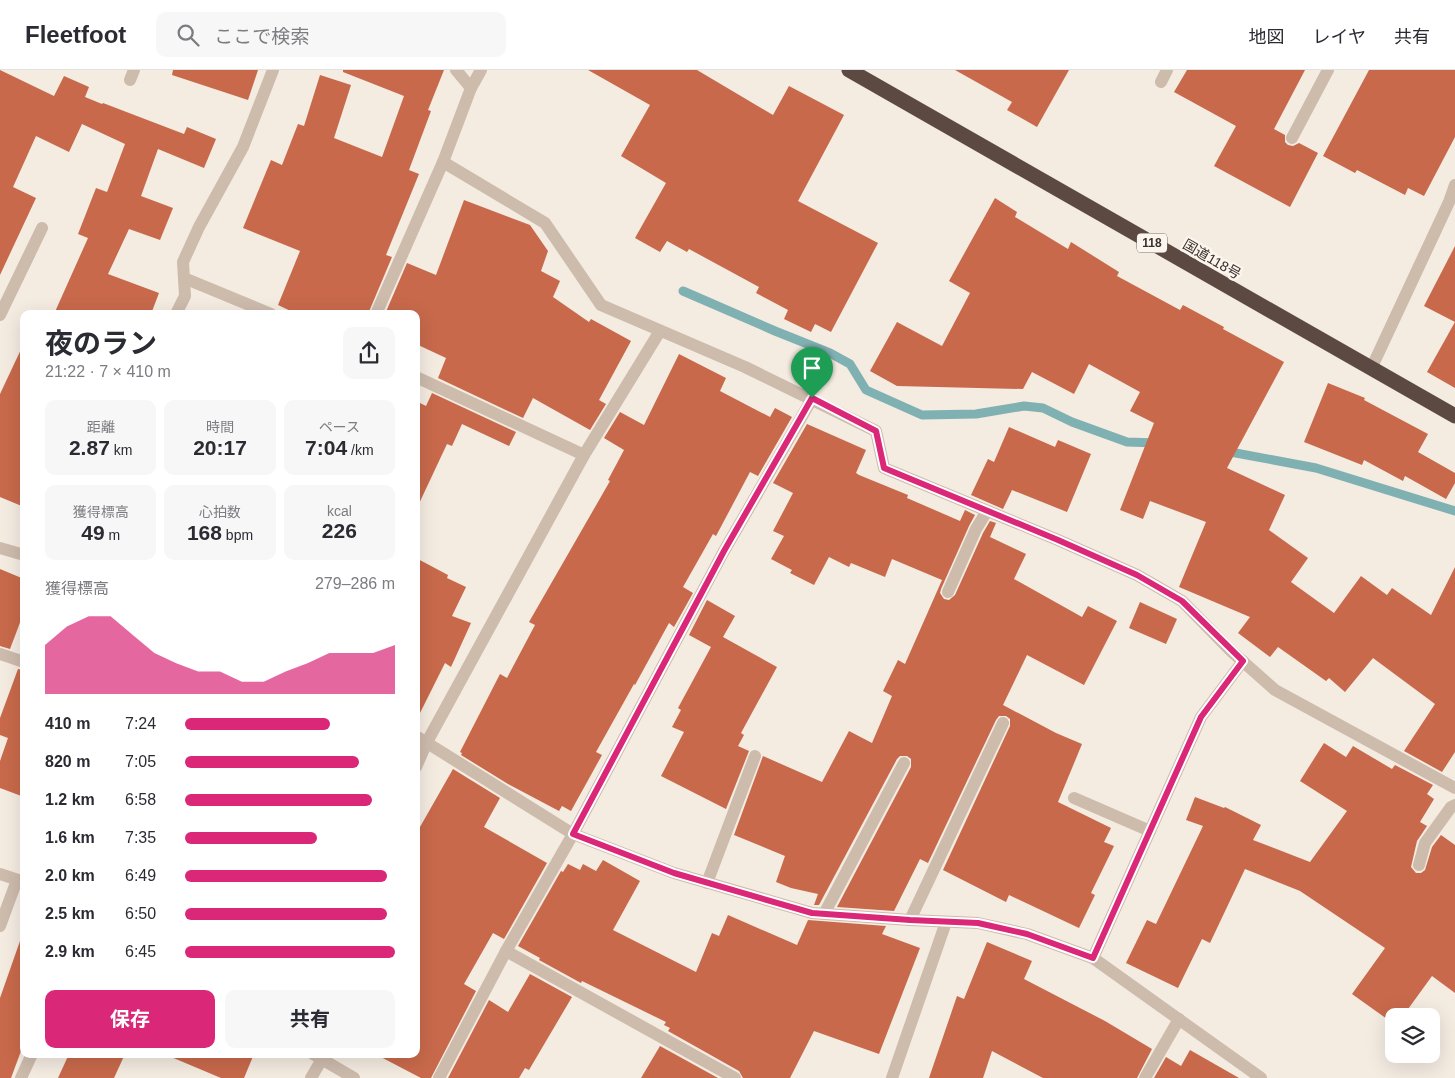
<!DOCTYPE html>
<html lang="ja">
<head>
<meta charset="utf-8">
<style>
  :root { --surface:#fff; --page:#f7f7f7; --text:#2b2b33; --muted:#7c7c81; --line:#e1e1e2; --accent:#db2777 }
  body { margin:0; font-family:Arial,"Noto Sans JP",sans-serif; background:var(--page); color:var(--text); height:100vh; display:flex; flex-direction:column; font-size:19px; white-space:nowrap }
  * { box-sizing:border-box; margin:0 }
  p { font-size:16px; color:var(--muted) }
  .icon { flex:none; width:28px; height:28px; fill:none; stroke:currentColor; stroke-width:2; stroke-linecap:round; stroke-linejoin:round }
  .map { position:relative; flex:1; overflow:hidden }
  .details { position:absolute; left:20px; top:240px; width:400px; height:748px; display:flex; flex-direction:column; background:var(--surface); border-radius:10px; box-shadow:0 5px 20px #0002 }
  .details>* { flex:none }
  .buttons { position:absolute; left:1385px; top:938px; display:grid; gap:10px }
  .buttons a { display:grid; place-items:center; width:55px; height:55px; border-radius:10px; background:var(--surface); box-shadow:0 5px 20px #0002; font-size:25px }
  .pin { position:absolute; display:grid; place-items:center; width:42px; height:42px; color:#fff; margin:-51px -21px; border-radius:50% 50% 50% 0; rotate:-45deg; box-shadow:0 0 5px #0007 }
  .pin .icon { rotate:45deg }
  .round { display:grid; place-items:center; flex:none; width:52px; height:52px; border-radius:10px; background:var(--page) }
  .headline { display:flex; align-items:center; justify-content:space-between; height:85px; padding:0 25px }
  h1 { font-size:28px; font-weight:700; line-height:38px }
  .stats { display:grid; grid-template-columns:repeat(3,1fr); gap:8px; height:85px; padding:5px 25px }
  .stats div { display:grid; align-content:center; border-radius:10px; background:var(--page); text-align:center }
  .stats b { font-size:21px; font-weight:700 }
  .stats small { font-size:14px; font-weight:400 }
  .stats p { font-size:14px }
  .chart { height:140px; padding:10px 25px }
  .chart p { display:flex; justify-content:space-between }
  .chart svg { width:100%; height:90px; margin-top:5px; fill:var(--accent); opacity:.7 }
  .button { display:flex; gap:10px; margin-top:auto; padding:10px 25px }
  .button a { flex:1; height:58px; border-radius:10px; background:var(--accent); color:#fff; font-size:20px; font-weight:700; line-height:58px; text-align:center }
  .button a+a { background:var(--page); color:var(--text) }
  ul { padding:0 25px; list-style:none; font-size:16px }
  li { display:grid; grid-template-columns:80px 60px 1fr; align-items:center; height:38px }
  li i { height:12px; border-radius:6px; background:var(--accent) }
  header { display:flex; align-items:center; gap:30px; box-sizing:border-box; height:70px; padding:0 25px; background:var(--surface); border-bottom:1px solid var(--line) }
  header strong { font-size:24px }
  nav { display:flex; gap:28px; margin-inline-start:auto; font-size:18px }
  .search { width:350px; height:45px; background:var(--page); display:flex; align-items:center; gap:12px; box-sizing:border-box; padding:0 18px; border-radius:10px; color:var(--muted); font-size:19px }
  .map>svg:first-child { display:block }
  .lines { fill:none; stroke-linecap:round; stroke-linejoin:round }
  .stream { stroke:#7fb0b2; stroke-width:9 }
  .building { fill:#c8694b }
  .street { stroke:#cdbbac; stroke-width:12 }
  .highway { stroke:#5c4a42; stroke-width:15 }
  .route-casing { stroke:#fff; stroke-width:10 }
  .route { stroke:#db2777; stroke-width:6 }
  .labels { text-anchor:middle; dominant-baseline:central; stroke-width:5; stroke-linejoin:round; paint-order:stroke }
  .shield { fill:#fbf5ee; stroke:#756b66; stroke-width:1 }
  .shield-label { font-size:12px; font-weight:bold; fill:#3b302b }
  .street-label { font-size:14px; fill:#3b302b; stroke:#fbf5ee }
</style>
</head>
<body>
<header>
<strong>Fleetfoot</strong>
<div class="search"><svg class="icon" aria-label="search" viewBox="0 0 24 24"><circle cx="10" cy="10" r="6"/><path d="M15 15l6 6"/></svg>ここで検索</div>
<nav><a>地図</a><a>レイヤ</a><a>共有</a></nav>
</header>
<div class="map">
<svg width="1455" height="1008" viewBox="0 0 1455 1008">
  <rect width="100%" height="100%" fill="#f4ebe1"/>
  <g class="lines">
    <!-- stream -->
    <g class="stream">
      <path d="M683 221 775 261 830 283 850 294 866 320 922 345 976 344 1024 336 1043 338 1072 352 1127 372 1158 373"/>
      <path d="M1225 381 1316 398 1455 441"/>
    </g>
  </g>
  <!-- building -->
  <g class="building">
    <path d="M0 0 54 26 64 6 89 17 85 27 102 34 103 33 184 64 187 57 216 69 204 98 158 79 141 126 173 138 160 170 129 159 108 204 159 223 151 244H54L88 168 78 164 96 118 107 122 125 74 82 54 69 82 36 66 13 117 36 128 0 205Z"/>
    <path d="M173 0H258L248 30 172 5Z"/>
    <path d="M343 0H444L428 40 431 41 409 100 419 104 386 185 392 187 368 244H297L278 235 300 181 243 158 271 90 282 95 298 54 304 56 320 5 351 15 334 68 382 87 404 26 343 2Z"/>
    <path d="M588 0H697L773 45 789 16 844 45 798 131 878 173 831 262 815 254 811 262 784 249 788 240 756 223 759 217 689 179 687 182 667 171 660 182 635 168 666 113 621 86 650 35Z"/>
    <path d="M955 0H1069L1037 57 1007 40 1012 32Z"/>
    <path d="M1187 0H1305L1274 59 1285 65V72L1288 75 1293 76 1299 73 1318 83 1290 137 1214 96 1236 56 1174 22Z"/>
    <path d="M1369 0H1455V67L1424 126 1408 118 1405 125 1357 100 1355 103 1323 86Z"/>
    <path d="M995 128 1017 142 1015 147 1068 179 1071 172 1119 202 1117 206 1180 240 1183 235 1224 257 1223 259 1284 292 1227 398 1285 425 1269 460 1308 488 1291 512 1334 543 1361 506 1387 525 1392 518 1431 545 1455 497V682L1442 702 1404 681 1435 634 1373 588 1345 622 1329 608 1326 611 1278 577 1270 587 1238 563 1250 547 1179 517 1206 452 1150 431 1143 449 1120 440 1154 353 1130 341 1140 322 1089 294 1074 324 1032 302 1023 319 897 316 870 301 897 252 942 276 970 223 949 211Z"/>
    <path d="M464 130 530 155 548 181 541 201 560 211 553 227 589 252 591 249 631 271 599 330 606 334 590 360 533 328 523 348 438 308 446 288 416 274V244H385L407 193 436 205Z"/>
    <path d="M1455 176V252L1424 236Z"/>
    <path d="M1455 252V318L1427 302Z"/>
    <path d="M24 273V437L0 427V324Z"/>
    <path d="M679 284 726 308 720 321 770 347 775 338 792 347 758 406 750 402 716 466 713 464 683 517 693 523 674 557 669 553 635 615 634 614 596 682 602 685 571 741 562 736 559 741 508 714 461 685 462 683 460 682 500 604 507 608 535 555 529 552 610 411 608 410 624 380 604 368 620 342 644 355Z"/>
    <path d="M1328 313 1365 328 1364 330 1428 364 1418 382 1455 403V413L1446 429 1405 406 1403 411 1364 390 1362 395 1304 372Z"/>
    <path d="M432 323 516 362 509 376 462 354 452 376 447 374 416 440V331L426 336Z"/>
    <path d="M807 354 866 380 856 403 859 405 908 425 907 428 960 451 965 440 975 445 969 456 941 519 940 523 944 529 949 530 955 525 983 463 990 451 996 453 990 467 1026 484 1014 509 1082 547 1088 536 1117 551 1084 615 1027 585 1003 635 1056 663 1082 674 1058 732 1111 758 1104 772 1114 776 1091 823 1095 825 1079 858 1009 825 1006 832 943 800 1010 656V649L1006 646H999L996 650 928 793 920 789 894 841 837 837 911 697V689L907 686H900L897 689 819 835H814L818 824 791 818 776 812 785 786 734 765 763 686 822 712 849 661 872 673 892 626 883 621 898 590 905 594 942 510 892 489 885 507 851 493 849 497 829 487 814 515 790 503 792 500 771 489 784 466 773 461 793 423 773 413Z"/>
    <path d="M1009 357 1055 377 1058 370 1091 384 1067 442 1012 420 1003 439 971 425 988 389 994 392Z"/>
    <path d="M416 488 448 505 447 508 466 517 452 546 471 553 451 597 445 593 416 651Z"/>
    <path d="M0 499 24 509V542L10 579 0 576Z"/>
    <path d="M707 530 735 546 723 567 777 597 741 663 744 665 738 676 749 681 726 739 661 706 684 662 672 657 681 640 678 638 711 577 689 565Z"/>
    <path d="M1140 532 1177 549 1166 574 1129 558Z"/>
    <path d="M18 599 24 600V727L0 718V691L8 668 0 665V648Z"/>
    <path d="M1324 673 1346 687 1353 676 1392 699 1395 695 1433 715 1427 724 1434 729 1420 752 1427 756 1417 771 1411 797 1416 803H1421L1425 800 1432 777 1441 765 1455 775V923L1432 906 1403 946H1394V954L1352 924 1385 878 1300 821 1245 799 1210 873 1202 869 1178 918 1126 893 1147 850 1156 854 1203 756 1186 750 1195 727 1224 738 1225 737 1261 755 1253 770 1310 792 1347 741 1300 711Z"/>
    <path d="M453 699 500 728 484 757 547 793 504 869 493 863 464 914 476 921 431 1008H421L375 984H416V764Z"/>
    <path d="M603 790 640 811 613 860 696 902 712 863 719 866 728 845 797 875 808 850 886 856 882 864 920 878 879 984 814 961 790 1008H743L739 1001 668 961 670 958 664 955 666 952 582 911 581 913 539 890 540 888 518 876 561 801 563 802 568 794 580 800 583 794 596 801Z"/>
    <path d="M20 871 24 872V973L11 1008H0V928Z"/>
    <path d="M987 872 1032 891 1024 909 1105 951 1152 979 1137 1008H1043L992 981 983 1008H929L957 926 964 929Z"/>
    <path d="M530 904 572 927 529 1000 525 998 519 1008H448L489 930 508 942Z"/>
    <path d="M660 976 718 1008H641Z"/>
    <path d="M1190 980 1239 1008H1154L1166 987 1181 996Z"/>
    <path d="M69 984H125L114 1008H58Z"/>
    <path d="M164 984H254L244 1008H221Z"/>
  </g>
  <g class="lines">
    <!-- street -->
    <g class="street">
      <path d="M456 0 471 18"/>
      <path d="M130 10 134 0"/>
      <path d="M1161 12 1167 0"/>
      <path d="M1292 68 1328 0"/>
      <path d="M443 92 545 153 601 235 745 297 876 361 884 398 1058 470 1137 505 1182 531 1231 581 1275 620 1455 718"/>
      <path d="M184 208 271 244"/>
      <path d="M176 244 185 226 183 192 199 157 243 77 273 0"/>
      <path d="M376 244 443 92 471 18 481 0"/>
      <path d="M0 245 42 158"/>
      <path d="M1371 299 1449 132 1455 115"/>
      <path d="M416 307 584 385"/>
      <path d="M0 478 24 485"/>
      <path d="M948 522 976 459 987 441"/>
      <path d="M0 584 24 592"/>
      <path d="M416 666 573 764 674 803 812 843 910 850 978 853 1027 864 1093 888 1261 1008"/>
      <path d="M416 697 427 672 584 385 660 261"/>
      <path d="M1074 728 1150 761"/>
      <path d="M1419 795 1425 773 1451 737 1455 735"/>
      <path d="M0 804 24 812"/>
      <path d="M707 813 755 686"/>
      <path d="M824 844 904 693"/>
      <path d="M910 850 1003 653"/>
      <path d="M0 856 17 810"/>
      <path d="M506 881 735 1008"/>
      <path d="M1093 888 1201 647 1243 591"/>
      <path d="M313 984 354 1008"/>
      <path d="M21 1008 32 984"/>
      <path d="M311 1008 322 989"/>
      <path d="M439 1008 506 881 573 764 724 481 812 329"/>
      <path d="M892 1008 946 852"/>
      <path d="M1145 1008 1179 949"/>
    </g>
    <!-- highway -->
    <path class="highway" d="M849 0 1455 346"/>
  </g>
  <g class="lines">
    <!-- route casing -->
    <g class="route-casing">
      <path id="route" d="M812 328 876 361 884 398 1058 470 1137 505 1182 531 1243 591 1201 647 1093 888 1027 864 978 853 910 850 812 843 674 803 573 764 724 481Z"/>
    </g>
    <!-- route -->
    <use href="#route" class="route"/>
  </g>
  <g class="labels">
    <!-- shield labels -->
    <rect class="shield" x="1137" y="163.5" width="30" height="19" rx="4"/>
    <g class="shield-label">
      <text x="1152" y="173">118</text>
    </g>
    <!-- street labels -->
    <g class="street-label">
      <text transform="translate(1212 189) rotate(30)">国道118号</text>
    </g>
  </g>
</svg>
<div class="buttons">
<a><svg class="icon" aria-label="layers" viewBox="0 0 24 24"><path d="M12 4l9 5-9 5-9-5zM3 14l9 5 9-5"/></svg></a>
</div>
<div class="pin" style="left:812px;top:328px;background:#1e9e55"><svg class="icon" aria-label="arrive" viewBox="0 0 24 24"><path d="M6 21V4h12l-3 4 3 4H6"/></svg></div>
<section class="details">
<div class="headline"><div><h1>夜のラン</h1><p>21:22 · 7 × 410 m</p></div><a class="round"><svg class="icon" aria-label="share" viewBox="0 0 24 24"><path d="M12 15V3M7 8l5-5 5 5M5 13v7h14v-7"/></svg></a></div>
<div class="stats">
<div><p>距離</p><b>2.87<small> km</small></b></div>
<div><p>時間</p><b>20:17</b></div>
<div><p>ペース</p><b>7:04<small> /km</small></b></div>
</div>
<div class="stats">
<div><p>獲得標高</p><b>49<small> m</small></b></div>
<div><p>心拍数</p><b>168<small> bpm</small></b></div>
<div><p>kcal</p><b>226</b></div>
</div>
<div class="chart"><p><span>獲得標高</span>279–286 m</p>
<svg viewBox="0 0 160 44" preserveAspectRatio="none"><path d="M0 44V20L10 11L20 6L30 6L40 15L50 24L60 29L70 33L80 33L90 38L100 38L110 33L120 29L130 24L140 24L150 24L160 20V44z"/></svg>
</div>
<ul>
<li><b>410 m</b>7:24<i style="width:69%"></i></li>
<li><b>820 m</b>7:05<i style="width:83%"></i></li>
<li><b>1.2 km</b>6:58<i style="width:89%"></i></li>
<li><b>1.6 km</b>7:35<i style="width:63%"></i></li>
<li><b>2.0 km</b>6:49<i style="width:96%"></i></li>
<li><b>2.5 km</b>6:50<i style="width:96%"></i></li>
<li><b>2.9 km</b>6:45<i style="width:100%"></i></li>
</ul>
<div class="button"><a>保存</a><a>共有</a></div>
</section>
</div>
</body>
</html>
